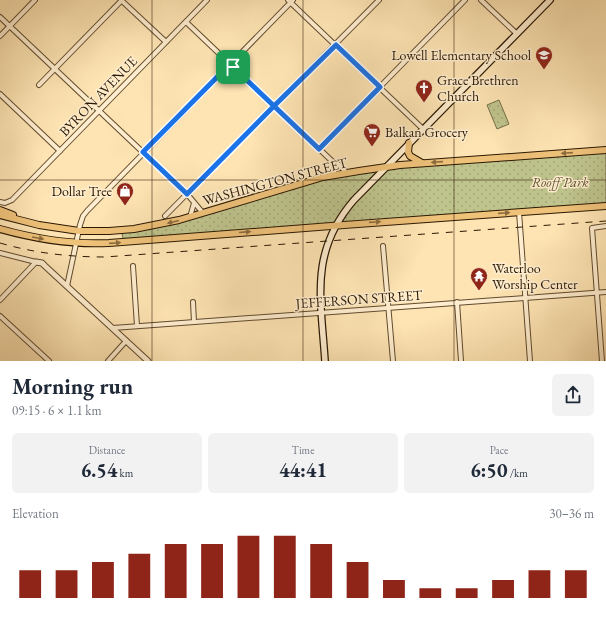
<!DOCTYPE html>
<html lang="en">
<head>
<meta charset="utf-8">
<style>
  :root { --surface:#fff; --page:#f2f2f3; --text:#1f2937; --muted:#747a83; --accent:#8f2418 }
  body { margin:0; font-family:"EB Garamond",serif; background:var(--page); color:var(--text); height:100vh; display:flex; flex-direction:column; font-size:15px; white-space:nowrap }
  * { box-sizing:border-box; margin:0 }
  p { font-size:13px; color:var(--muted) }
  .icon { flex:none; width:22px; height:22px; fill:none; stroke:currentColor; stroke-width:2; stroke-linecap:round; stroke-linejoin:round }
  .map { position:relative; height:361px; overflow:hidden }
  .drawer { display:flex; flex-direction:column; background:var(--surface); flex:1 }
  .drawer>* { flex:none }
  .pin { position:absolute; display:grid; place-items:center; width:34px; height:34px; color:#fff; margin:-17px; border-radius:8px; box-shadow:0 2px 6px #0006 }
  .round { display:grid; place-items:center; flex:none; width:42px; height:42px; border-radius:6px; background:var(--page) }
  .overview { display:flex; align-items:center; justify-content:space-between; height:68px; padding:0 12px }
  h1 { font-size:22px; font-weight:700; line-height:30px }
  .stats { display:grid; grid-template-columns:repeat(3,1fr); gap:6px; height:68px; padding:4px 12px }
  .stats div { display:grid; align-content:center; border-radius:6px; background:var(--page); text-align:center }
  .stats b { font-size:20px; font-weight:700 }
  .stats small { font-size:11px; font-weight:400 }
  .stats p { font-size:11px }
  .chart { height:112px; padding:8px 12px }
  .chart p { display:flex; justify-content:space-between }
  .chart svg { width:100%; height:72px; margin-top:4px; stroke:var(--accent); stroke-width:6 }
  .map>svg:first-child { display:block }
  .green { fill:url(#green-dots); stroke:#756e48 }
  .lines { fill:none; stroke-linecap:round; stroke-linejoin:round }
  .minor-casing { stroke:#604b2f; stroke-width:6 }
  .tertiary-casing { stroke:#604b2f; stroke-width:7 }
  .secondary-casing { stroke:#2b1803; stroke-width:8 }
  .trunk-casing { stroke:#2b1803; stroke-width:8 }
  .minor { stroke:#feedce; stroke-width:4 }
  .tertiary { stroke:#feedce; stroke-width:5 }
  .secondary { stroke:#feedce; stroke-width:5.5 }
  .trunk { stroke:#efc27a; stroke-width:6 }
  .rail { stroke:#2b1803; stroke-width:1; stroke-dasharray:7 7; stroke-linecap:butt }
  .oneway { fill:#8d6d3e }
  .route-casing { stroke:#fff; stroke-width:8 }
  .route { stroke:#1a73e8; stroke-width:5 }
  .grid { fill:none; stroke:#2b1803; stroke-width:1; stroke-opacity:0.55 }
  .labels { text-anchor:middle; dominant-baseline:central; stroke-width:3; stroke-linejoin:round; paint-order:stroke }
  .poi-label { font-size:14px; fill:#2b1803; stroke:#feedce; text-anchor:start }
  .street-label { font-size:14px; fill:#2b1803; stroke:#feedce }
  .park-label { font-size:14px; font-style:italic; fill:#5f5433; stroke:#feedce }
</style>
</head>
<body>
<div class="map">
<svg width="606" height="361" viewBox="0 0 606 361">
  <defs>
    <pattern id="green-dots" width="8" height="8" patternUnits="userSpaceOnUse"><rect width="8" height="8" fill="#bfc48d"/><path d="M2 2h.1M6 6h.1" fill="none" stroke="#a4a878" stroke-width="1.8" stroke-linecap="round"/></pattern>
  </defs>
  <rect width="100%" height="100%" fill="#fee4b3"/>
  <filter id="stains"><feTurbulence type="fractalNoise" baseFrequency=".005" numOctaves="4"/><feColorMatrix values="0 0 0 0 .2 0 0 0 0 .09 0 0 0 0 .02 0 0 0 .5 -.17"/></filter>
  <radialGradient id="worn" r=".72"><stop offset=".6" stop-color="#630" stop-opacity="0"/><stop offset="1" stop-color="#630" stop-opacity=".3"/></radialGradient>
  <!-- green -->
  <g class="green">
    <path d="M499 100 509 124 497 129 487 105Z"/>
    <path d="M606 150V207L124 242 121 230 150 226 323 177 359 171Z"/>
  </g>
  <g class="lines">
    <!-- minor casing -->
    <g class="minor-casing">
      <g id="minor">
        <path d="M121 0 166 42"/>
        <path d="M288 0 423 129"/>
        <path d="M481 0 517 34"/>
        <path d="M0 17 187 194 203 213"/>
        <path d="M186 22 333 162 338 164 347 173"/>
        <path d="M0 36 35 0"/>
        <path d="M39 85 122 0"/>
        <path d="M0 94 60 151"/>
        <path d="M319 149 465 0"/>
        <path d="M333 162 335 166 333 176"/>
        <path d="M0 202 5 203 12 200 207 0"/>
        <path d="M519 212 530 361"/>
        <path d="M165 216 379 0"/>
        <path d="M190 217 194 203"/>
        <path d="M383 246 393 361"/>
        <path d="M0 253 36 262"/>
        <path d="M133 266 137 326"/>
        <path d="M67 286 80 225 83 216 87 211 293 0"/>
        <path d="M0 300 36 262"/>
        <path d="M193 302 194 322"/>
        <path d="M457 302 461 361"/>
        <path d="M0 316 49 361"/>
        <path d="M113 328 606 292"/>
        <path d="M108 361 126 341"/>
        <path d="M602 361 592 228 606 226"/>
      </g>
    </g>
    <!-- tertiary casing -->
    <g class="tertiary-casing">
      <path id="tertiary" d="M36 262 42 263 45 266 148 361"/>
    </g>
    <!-- secondary casing -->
    <g class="secondary-casing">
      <path id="secondary" d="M325 361C321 299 309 252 354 200L550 0"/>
    </g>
    <!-- trunk casing -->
    <g class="trunk-casing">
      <g id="trunk">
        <path d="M409 143 408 152 410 156 422 163"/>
        <path d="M0 210 13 215"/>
        <path d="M0 215 39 225 79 231H109L134 229 179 220 323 177 359 171 400 165 606 150"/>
        <path d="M0 229C36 239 72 245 109 243L344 225 606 206"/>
      </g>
    </g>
    <!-- minor -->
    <use href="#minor" class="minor"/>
    <!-- tertiary -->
    <use href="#tertiary" class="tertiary"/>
    <!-- secondary -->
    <use href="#secondary" class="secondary"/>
    <!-- trunk -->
    <use href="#trunk" class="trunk"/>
    <!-- rail -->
    <path class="rail" d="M0 243C34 253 69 257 105 257L606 221"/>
  </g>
  <!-- one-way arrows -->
  <defs><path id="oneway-solid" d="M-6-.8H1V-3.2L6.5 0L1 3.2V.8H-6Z"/></defs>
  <g class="oneway">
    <use href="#oneway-solid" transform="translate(567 153) rotate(176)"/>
    <use href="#oneway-solid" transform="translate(437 162) rotate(176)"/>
    <use href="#oneway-solid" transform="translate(504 213) rotate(-4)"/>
    <use href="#oneway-solid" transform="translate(173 222) rotate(166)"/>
    <use href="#oneway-solid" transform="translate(375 222) rotate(-4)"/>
    <use href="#oneway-solid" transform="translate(245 232) rotate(-5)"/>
    <use href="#oneway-solid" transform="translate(38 238) rotate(10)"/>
    <use href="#oneway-solid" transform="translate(115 243) rotate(-4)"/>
  </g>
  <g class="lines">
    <!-- route casing -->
    <g class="route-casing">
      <path id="route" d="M233 67 230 64 143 152 187 194 274 106 319 149 380 87 336 45 274 106 233 67"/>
    </g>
    <!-- route -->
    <use href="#route" class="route"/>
  </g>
  <!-- grid -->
  <path class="grid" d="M152 0V361M303 0V361M454 0V361M0 180H606"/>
  <!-- icons -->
  <defs>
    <g id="school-pin" transform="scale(0.9)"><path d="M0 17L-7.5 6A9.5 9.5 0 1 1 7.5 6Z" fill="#8f2418" stroke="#feedce"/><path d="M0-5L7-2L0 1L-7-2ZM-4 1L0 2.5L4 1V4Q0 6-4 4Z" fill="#fff"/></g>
    <g id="church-pin" transform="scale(0.9)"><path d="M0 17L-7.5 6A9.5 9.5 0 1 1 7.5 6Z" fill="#8f2418" stroke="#feedce"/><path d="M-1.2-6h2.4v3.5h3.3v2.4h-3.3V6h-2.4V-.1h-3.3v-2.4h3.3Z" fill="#fff"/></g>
    <g id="supermarket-pin" transform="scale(0.9)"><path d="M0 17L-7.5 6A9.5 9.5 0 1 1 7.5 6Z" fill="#8f2418" stroke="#feedce"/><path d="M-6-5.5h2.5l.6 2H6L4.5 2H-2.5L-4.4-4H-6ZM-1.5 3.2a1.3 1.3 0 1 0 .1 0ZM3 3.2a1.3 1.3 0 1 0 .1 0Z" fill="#fff"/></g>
    <g id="shop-pin" transform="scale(0.9)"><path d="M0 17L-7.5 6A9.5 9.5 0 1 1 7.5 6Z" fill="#8f2418" stroke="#feedce"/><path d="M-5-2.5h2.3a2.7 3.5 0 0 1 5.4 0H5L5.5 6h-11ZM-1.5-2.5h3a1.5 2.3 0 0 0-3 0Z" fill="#fff"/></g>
    <g id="temple-pin" transform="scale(0.9)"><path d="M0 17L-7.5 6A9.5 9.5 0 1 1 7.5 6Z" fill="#8f2418" stroke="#feedce"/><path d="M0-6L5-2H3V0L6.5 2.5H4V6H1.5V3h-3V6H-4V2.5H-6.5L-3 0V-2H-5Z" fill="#fff"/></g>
  </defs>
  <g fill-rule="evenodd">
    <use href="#school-pin" x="544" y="55"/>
    <use href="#church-pin" x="424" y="88"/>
    <use href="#supermarket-pin" x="372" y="132"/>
    <use href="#shop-pin" x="125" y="191"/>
    <use href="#temple-pin" x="479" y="276"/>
  </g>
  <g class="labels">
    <!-- poi labels -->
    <g class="poi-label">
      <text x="531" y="55" text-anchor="end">Lowell Elementary School</text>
      <text x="437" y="80">Grace Brethren<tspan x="437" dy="16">Church</tspan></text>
      <text x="385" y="132">Balkan Grocery</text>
      <text x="112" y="191" text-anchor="end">Dollar Tree</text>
      <text x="492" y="268">Waterloo<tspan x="492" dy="16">Worship Center</tspan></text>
    </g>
    <!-- street labels -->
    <g class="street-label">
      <text transform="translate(98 96) rotate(-46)">BYRON AVENUE</text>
      <text transform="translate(275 181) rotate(-15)">WASHINGTON STREET</text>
      <text transform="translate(359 299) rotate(-4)">JEFFERSON STREET</text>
    </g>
    <!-- park labels -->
    <g class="park-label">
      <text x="560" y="182">Rooff Park</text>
    </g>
  </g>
  <rect width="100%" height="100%" filter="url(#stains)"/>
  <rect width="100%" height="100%" fill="url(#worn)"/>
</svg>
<div class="pin" style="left:233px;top:67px;background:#1e9e55"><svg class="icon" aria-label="arrive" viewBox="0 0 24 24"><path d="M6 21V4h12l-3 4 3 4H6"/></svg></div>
</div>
<section class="drawer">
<div class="overview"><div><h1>Morning run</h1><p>09:15 · 6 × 1.1 km</p></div><a class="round"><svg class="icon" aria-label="share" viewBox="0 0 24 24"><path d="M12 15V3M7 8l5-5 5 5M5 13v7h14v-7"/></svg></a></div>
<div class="stats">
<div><p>Distance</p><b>6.54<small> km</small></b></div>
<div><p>Time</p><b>44:41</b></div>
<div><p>Pace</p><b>6:50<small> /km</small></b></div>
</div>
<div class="chart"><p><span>Elevation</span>30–36 m</p>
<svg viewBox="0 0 160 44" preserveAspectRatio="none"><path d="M5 44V27M15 44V27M25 44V22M35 44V17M45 44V11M55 44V11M65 44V6M75 44V6M85 44V11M95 44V22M105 44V33M115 44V38M125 44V38M135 44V33M145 44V27M155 44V27"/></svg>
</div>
</section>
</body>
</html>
